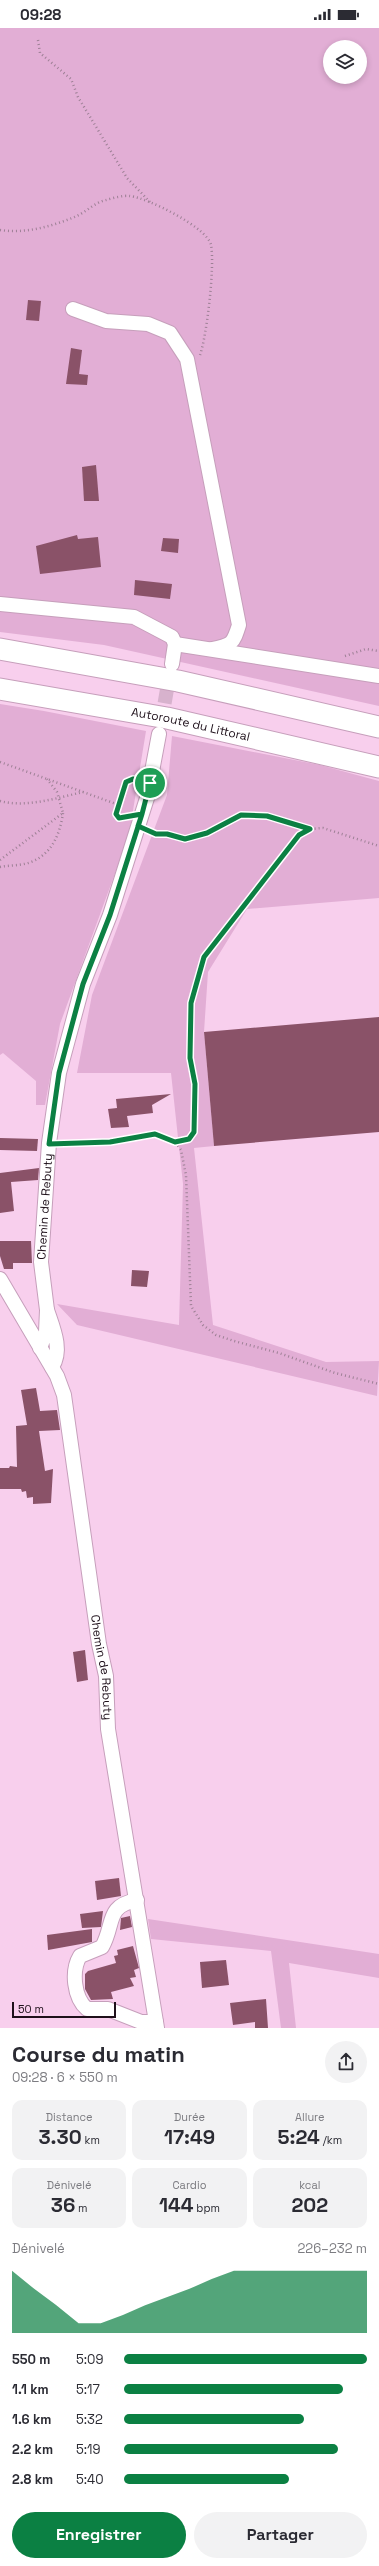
<!DOCTYPE html>
<html lang="fr">
<head>
<meta charset="utf-8">
<style>
  :root { --surface:#fff; --page:#f2f2f3; --text:#2b2b33; --muted:#7c7c81; --accent:#0b8043 }
  body { margin:0; font-family:"Space Grotesk",sans-serif; background:var(--page); color:var(--text); height:100vh; display:flex; flex-direction:column; font-size:15px; white-space:nowrap }
  * { box-sizing:border-box; margin:0 }
  p { font-size:13px; color:var(--muted) }
  .icon { flex:none; width:22px; height:22px; fill:none; stroke:currentColor; stroke-width:2; stroke-linecap:round; stroke-linejoin:round }
  .map { position:relative; height:2000px; overflow:hidden }
  .side { display:flex; flex-direction:column; background:var(--surface); flex:1 }
  .side>* { flex:none }
  .fabs { position:absolute; left:323px; top:12px; display:grid; gap:8px }
  .fabs a { display:grid; place-items:center; width:44px; height:44px; border-radius:50%; background:var(--surface); box-shadow:0 2px 6px #0003; font-size:20px }
  .scale { position:absolute; left:12px; bottom:10px; width:104px; box-sizing:border-box; padding-left:4px; border:2px solid #1e101a; border-top:0; font-size:11px; line-height:14px; white-space:nowrap; color:#1e101a; -webkit-text-stroke:3px #f8cfed; paint-order:stroke }
  .pin { position:absolute; display:grid; place-items:center; width:34px; height:34px; color:#fff; margin:-17px; border:2px solid #fff; border-radius:50%; box-shadow:0 1px 4px #0007 }
  .round { display:grid; place-items:center; flex:none; width:42px; height:42px; border-radius:21px; background:var(--page) }
  .headline { display:flex; align-items:center; justify-content:space-between; height:68px; padding:0 12px }
  h1 { font-size:22px; font-weight:700; line-height:30px }
  .metrics { display:grid; grid-template-columns:repeat(3,1fr); gap:6px; height:68px; padding:4px 12px }
  .metrics div { display:grid; align-content:center; border-radius:10px; background:var(--page); text-align:center }
  .metrics b { font-size:20px; font-weight:700 }
  .metrics small { font-size:11px; font-weight:400 }
  .metrics p { font-size:11px }
  .chart { height:112px; padding:8px 12px }
  .chart p { display:flex; justify-content:space-between }
  .chart svg { width:100%; height:72px; margin-top:4px; fill:var(--accent); opacity:.7 }
  .action { display:flex; gap:8px; margin-top:auto; padding:8px 12px }
  .action a { flex:1; height:46px; border-radius:24px; background:var(--accent); color:#fff; font-size:16px; font-weight:700; line-height:46px; text-align:center }
  .action a+a { background:var(--page); color:var(--text) }
  ul { padding:0 12px; list-style:none; font-size:13px }
  li { display:grid; grid-template-columns:64px 48px 1fr; align-items:center; height:30px }
  li i { height:10px; border-radius:5px; background:var(--accent) }
  .status { display:flex; justify-content:space-between; align-items:center; height:28px; padding:0 20px; background:var(--surface); direction:ltr }
  .status svg { height:11px; fill:currentColor }
  .map>svg:first-child { display:block }
  .green { fill:#e2aed5; fill-rule:evenodd }
  .building { fill:#8a5268 }
  .lines { fill:none; stroke-linecap:round; stroke-linejoin:round }
  .minor-tunnel { stroke:#d7b2cd; stroke-width:14; stroke-dasharray:14 7; stroke-linecap:butt }
  .minor-casing { stroke:#c69fbb; stroke-width:16 }
  .highway-casing { stroke:#c69fbb; stroke-width:23 }
  .path { stroke:#9e8096; stroke-width:2.5; stroke-dasharray:1 3; stroke-linecap:butt }
  .minor { stroke:#fff; stroke-width:14 }
  .highway { stroke:#fff; stroke-width:21 }
  .route-casing { stroke:#fff; stroke-width:8 }
  .route { stroke:#0b8043; stroke-width:5 }
  .labels { text-anchor:middle; dominant-baseline:central; stroke-width:4; stroke-linejoin:round; paint-order:stroke }
  .street-label { font-size:12px; fill:#1e101a; stroke:#f8cfed }
</style>
</head>
<body>
<div class="status"><b>09:28</b><svg viewBox="0 0 49 12"><path d="M0 12V9h3v3zM5 12V6h3v6zM10 12V3h3v9zM15 12V0h3v12zM26 1h20v11H26zM47 4h2v5h-2z"/></svg></div>
<div class="map">
<svg width="379" height="2000" viewBox="0 0 379 2000">
  <rect width="100%" height="100%" fill="#f8cfed"/>
  <!-- green -->
  <g class="green">
    <path d="M0 0H379V678L104 617 0 604ZM330 19H360V49H330Z"/>
    <path d="M0 676 44 683 146 703 129 807 60 996 45 1077H36V1053L3 1025 0 1027Z"/>
    <path d="M172 708 320 737 379 753V870L247 881 208 944 204 1004 214 1118 194 1120 213 1297 326 1334 379 1333 377 1368 77 1297 57 1276 179 1297 183 1156 171 1045H77L92 967 167 767Z"/>
    <path d="M148 1891 379 1926V1950L289 1935 296 2000H281L271 1923 151 1911Z"/>
  </g>
  <!-- building -->
  <g class="building">
    <path d="M28 272 41 273 39 293 26 292Z"/>
    <path d="M71 320 82 322 79 346 88 347 87 357 66 356Z"/>
    <path d="M96 437 99 473H84L82 439Z"/>
    <path d="M77 507 78 511 98 509 101 539 40 546 36 518Z"/>
    <path d="M163 510 179 511 178 525 161 523Z"/>
    <path d="M135 552 172 556 170 571 134 567Z"/>
    <path d="M379 989V1104L214 1118 204 1004Z"/>
    <path d="M171 1066 152 1077 153 1085 127 1088 129 1099 111 1100 108 1081 117 1080 116 1071Z"/>
    <path d="M0 1110 38 1111 37 1123 0 1122Z"/>
    <path d="M39 1140 38 1152 11 1154 14 1183 0 1185V1145Z"/>
    <path d="M0 1213H31L32 1235H13V1241H4L0 1228Z"/>
    <path d="M132 1242 149 1243 147 1259 131 1258Z"/>
    <path d="M36 1360 40 1383 57 1382 60 1402 39 1403 45 1443 53 1441 51 1475 33 1476V1469L27 1470 26 1463 22 1464 21 1461H0V1440H9L10 1438 17 1439 16 1398 27 1397 21 1362Z"/>
    <path d="M85 1622 88 1652 77 1654 73 1624Z"/>
    <path d="M119 1850 121 1868 97 1872 95 1853Z"/>
    <path d="M103 1883 101 1899 82 1900 80 1886Z"/>
    <path d="M130 1888 132 1899 120 1902 121 1890Z"/>
    <path d="M92 1901V1914L48 1922 47 1907Z"/>
    <path d="M133 1918 139 1940 134 1942 136 1949 130 1950 134 1958 111 1964 113 1971 91 1972 85 1961V1946L88 1943 116 1935 114 1928 118 1927 117 1922Z"/>
    <path d="M226 1932 229 1957 202 1960 200 1934Z"/>
    <path d="M266 1971 268 2000H255V1994L233 1997 230 1975Z"/>
  </g>
  <g class="lines">
    <!-- minor-tunnel -->
    <path class="minor-tunnel" d="M161 696 170 644"/>
    <!-- minor casing -->
    <g class="minor-casing">
      <g id="minor">
        <path d="M73 281 106 293 148 296 170 305 187 331 239 597C233 616 232 617 212 621"/>
        <path d="M0 576 134 589 172 609 175 616 172 636"/>
        <path d="M175 616 379 648"/>
        <path id="s1" d="M0 1251 57 1348 64 1367 99 1616 106 1648 108 1701 157 2000"/>
        <path id="s2" d="M47 1282 41 1234 49 1115 59 1045 83 956 110 887 147 770 159 706"/>
        <path d="M40 1320 46 1304 47 1282C53 1300 63 1322 52 1339"/>
        <path d="M137 1872C105 1878 115 1896 102 1919L80 1928C71 1943 74 1970 87 1981H108L141 1994H156"/>
      </g>
    </g>
    <!-- highway casing -->
    <g class="highway-casing">
      <g id="highway">
        <path d="M0 621 178 653 379 699"/>
        <path id="s3" d="M0 661 167 690 379 739"/>
      </g>
    </g>
    <!-- path -->
    <g class="path">
      <path d="M38 12 40 25 71 51 78 69 127 150 150 174"/>
      <path d="M0 202C26 206 53 198 77 188 87 183 96 174 106 172 113 170 124 167 130 168 148 170 208 200 211 217 215 237 207 307 200 327"/>
      <path d="M345 628 366 621 379 623"/>
      <path d="M0 734 119 777 126 754 133 751 137 752"/>
      <path d="M0 773C26 780 57 770 83 764"/>
      <path d="M119 777 116 786 119 790 127 788"/>
      <path d="M149 803 185 811 207 805 241 787 267 788 310 801"/>
      <path d="M0 832 63 785 57 764 47 751"/>
      <path d="M0 839C10 837 21 838 31 834 52 826 60 806 63 785"/>
      <path d="M175 1114 189 1111 194 1104 195 1056 190 1030 191 975 204 929 299 807 310 801 323 800 379 818"/>
      <path d="M62 1115 110 1114 155 1106 175 1114 181 1122 186 1147 191 1278 203 1297 216 1307 234 1313 279 1325 335 1345 379 1356"/>
    </g>
    <!-- minor -->
    <use href="#minor" class="minor"/>
    <!-- highway -->
    <use href="#highway" class="highway"/>
  </g>
  <g class="lines">
    <!-- route casing -->
    <g class="route-casing">
      <path id="route" d="M150 755 142 786 110 887 83 956 59 1045 49 1116 110 1114 155 1106 175 1114 189 1111 194 1104 195 1056 190 1030 191 975 204 929 299 807 310 801 267 788 241 787 207 805 185 811 167 806H156L138 798 142 786 119 790 116 786 126 754 133 751 150 755"/>
    </g>
    <!-- route -->
    <use href="#route" class="route"/>
  </g>
  <g class="labels">
    <!-- street labels -->
    <g class="street-label">
      <text stroke="none"><textPath href="#s3" startOffset="194">Autoroute du Littoral</textPath></text>
      <text stroke="none"><textPath href="#s2" startOffset="104">Chemin de Rebuty</textPath></text>
      <text stroke="none"><textPath href="#s1" startOffset="408">Chemin de Rebuty</textPath></text>
    </g>
  </g>
</svg>
<div class="fabs">
<a><svg class="icon" aria-label="layers" viewBox="0 0 24 24"><path d="M12 4l9 5-9 5-9-5zM3 14l9 5 9-5"/></svg></a>
</div>
<div class="scale">50 m</div>
<div class="pin" style="left:150px;top:755px;background:#1e9e55"><svg class="icon" aria-label="arrive" viewBox="0 0 24 24"><path d="M6 21V4h12l-3 4 3 4H6"/></svg></div>
</div>
<section class="side">
<div class="headline"><div><h1>Course du matin</h1><p>09:28 · 6 × 550 m</p></div><a class="round"><svg class="icon" aria-label="share" viewBox="0 0 24 24"><path d="M12 15V3M7 8l5-5 5 5M5 13v7h14v-7"/></svg></a></div>
<div class="metrics">
<div><p>Distance</p><b>3.30<small> km</small></b></div>
<div><p>Durée</p><b>17:49</b></div>
<div><p>Allure</p><b>5:24<small> /km</small></b></div>
</div>
<div class="metrics">
<div><p>Dénivelé</p><b>36<small> m</small></b></div>
<div><p>Cardio</p><b>144<small> bpm</small></b></div>
<div><p>kcal</p><b>202</b></div>
</div>
<div class="chart"><p><span>Dénivelé</span>226–232 m</p>
<svg viewBox="0 0 160 44" preserveAspectRatio="none"><path d="M0 44V6L10 17L20 27L30 38L40 38L50 33L60 27L70 22L80 17L90 11L100 6L110 6L120 6L130 6L140 6L150 6L160 6V44z"/></svg>
</div>
<ul>
<li><b>550 m</b>5:09<i style="width:100%"></i></li>
<li><b>1.1 km</b>5:17<i style="width:90%"></i></li>
<li><b>1.6 km</b>5:32<i style="width:74%"></i></li>
<li><b>2.2 km</b>5:19<i style="width:88%"></i></li>
<li><b>2.8 km</b>5:40<i style="width:68%"></i></li>
</ul>
<div class="action"><a>Enregistrer</a><a>Partager</a></div>
</section>
</body>
</html>
